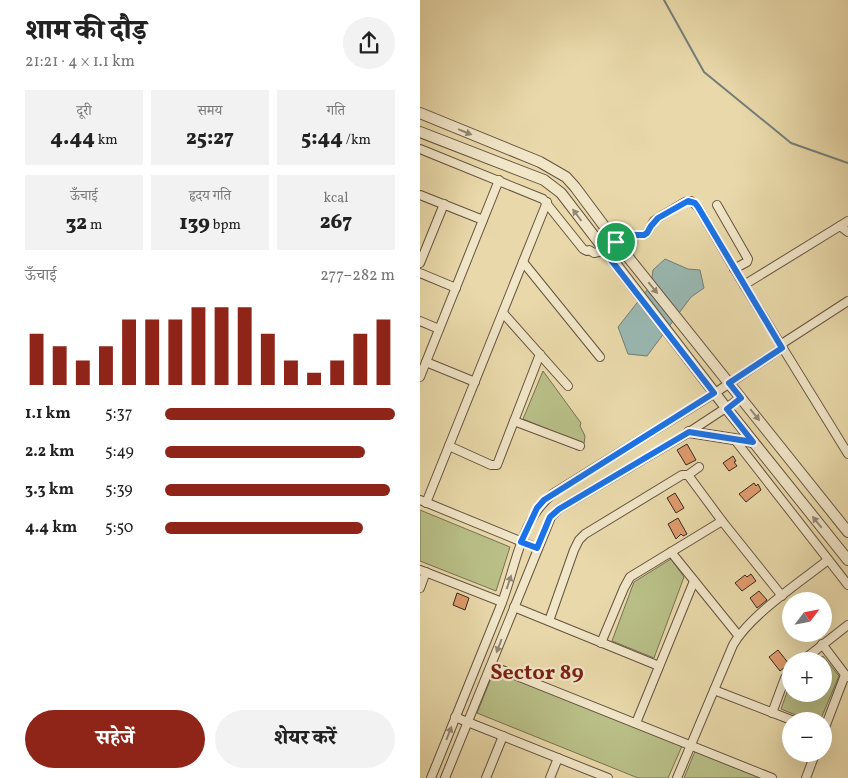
<!DOCTYPE html>
<html lang="hi">
<head>
<meta charset="utf-8">
<style>
  :root { --surface:#fff; --page:#f2f2f2; --text:#222; --muted:#767676; --accent:#8f2418 }
  body { margin:0; font-family:Vollkorn,"Noto Serif Devanagari",serif; background:var(--page); color:var(--text); height:100vh; display:flex; flex-direction:column; font-size:19px; white-space:nowrap }
  * { box-sizing:border-box; margin:0 }
  p { font-size:16px; color:var(--muted) }
  .icon { flex:none; width:28px; height:28px; fill:none; stroke:currentColor; stroke-width:2; stroke-linecap:round; stroke-linejoin:round }
  .map { position:relative; flex:1; overflow:hidden }
  .details { display:flex; flex-direction:column; background:var(--surface); width:420px }
  .details>* { flex:none }
  .needle { width:32px; rotate:58deg }
  .buttons { position:absolute; left:362px; top:592px; display:grid; gap:10px }
  .buttons a { display:grid; place-items:center; width:50px; height:50px; border-radius:50%; background:var(--surface); box-shadow:0 5px 20px #0002; font-size:25px }
  .pin { position:absolute; display:grid; place-items:center; width:42px; height:42px; color:#fff; margin:-21px; border:2px solid #fff; border-radius:50%; box-shadow:0 1px 5px #0007 }
  .round { display:grid; place-items:center; flex:none; width:52px; height:52px; border-radius:26px; background:var(--page) }
  .head { display:flex; align-items:center; justify-content:space-between; height:85px; padding:0 25px }
  h1 { font-size:28px; font-weight:800; line-height:38px }
  .stats { display:grid; grid-template-columns:repeat(3,1fr); gap:8px; height:85px; padding:5px 25px }
  .stats div { display:grid; align-content:center; border-radius:0px; background:var(--page); text-align:center }
  .stats b { font-size:21px; font-weight:800 }
  .stats small { font-size:14px; font-weight:400 }
  .stats p { font-size:14px }
  .chart { height:140px; padding:10px 25px }
  .chart p { display:flex; justify-content:space-between }
  .chart svg { width:100%; height:90px; margin-top:5px; stroke:var(--accent); stroke-width:6 }
  .button { display:flex; gap:10px; margin-top:auto; padding:10px 25px }
  .button a { flex:1; height:58px; border-radius:30px; background:var(--accent); color:#fff; font-size:20px; font-weight:800; line-height:58px; text-align:center }
  .button a+a { background:var(--page); color:var(--text) }
  ul { padding:0 25px; list-style:none; font-size:16px }
  li { display:grid; grid-template-columns:80px 60px 1fr; align-items:center; height:38px }
  li i { height:12px; border-radius:6px; background:var(--accent) }
  main { display:flex; flex:1; min-height:0 }
  .map>svg:first-child { display:block }
  .green { fill:#b9bf87; stroke:#787254 }
  .water { fill:#9ab8b2; stroke:#737e78 }
  .lines { fill:none; stroke-linecap:round; stroke-linejoin:round }
  .stream { stroke:#737e78; stroke-width:2 }
  .building { fill:#df9b6c; stroke:#382620 }
  .minor-casing { stroke:#645342; stroke-width:10 }
  .tertiary-casing { stroke:#645342; stroke-width:12 }
  .minor { stroke:#f1e6c8; stroke-width:8 }
  .tertiary { stroke:#f1e6c8; stroke-width:10 }
  .oneway { fill:#948674 }
  .route-casing { stroke:#fff; stroke-width:10 }
  .route { stroke:#1a73e8; stroke-width:6 }
  .labels { text-anchor:middle; dominant-baseline:central; stroke-width:4.5; stroke-linejoin:round; paint-order:stroke }
  .district-label { font-size:22px; font-weight:bold; fill:#7a1f14; stroke:#f1e6c8 }
</style>
</head>
<body>
<main>
<section class="details">
<div class="head"><div><h1>शाम की दौड़</h1><p>21:21 · 4 × 1.1 km</p></div><a class="round"><svg class="icon" aria-label="share" viewBox="0 0 24 24"><path d="M12 15V3M7 8l5-5 5 5M5 13v7h14v-7"/></svg></a></div>
<div class="stats">
<div><p>दूरी</p><b>4.44<small> km</small></b></div>
<div><p>समय</p><b>25:27</b></div>
<div><p>गति</p><b>5:44<small> /km</small></b></div>
</div>
<div class="stats">
<div><p>ऊँचाई</p><b>32<small> m</small></b></div>
<div><p>हृदय गति</p><b>139<small> bpm</small></b></div>
<div><p>kcal</p><b>267</b></div>
</div>
<div class="chart"><p><span>ऊँचाई</span>277–282 m</p>
<svg viewBox="0 0 160 44" preserveAspectRatio="none"><path d="M5 44V19M15 44V25M25 44V32M35 44V25M45 44V12M55 44V12M65 44V12M75 44V6M85 44V6M95 44V6M105 44V19M115 44V32M125 44V38M135 44V32M145 44V19M155 44V12"/></svg>
</div>
<ul>
<li><b>1.1 km</b>5:37<i style="width:100%"></i></li>
<li><b>2.2 km</b>5:49<i style="width:87%"></i></li>
<li><b>3.3 km</b>5:39<i style="width:98%"></i></li>
<li><b>4.4 km</b>5:50<i style="width:86%"></i></li>
</ul>
<div class="button"><a>सहेजें</a><a>शेयर करें</a></div>
</section>
<div class="map">
<svg width="428" height="778" viewBox="0 0 428 778">
  <rect width="100%" height="100%" fill="#e9d9aa"/>
  <filter id="stains"><feTurbulence type="fractalNoise" baseFrequency=".004" numOctaves="4"/><feColorMatrix values="0 0 0 0 .2 0 0 0 0 .09 0 0 0 0 .02 0 0 0 .5 -.17"/></filter>
  <radialGradient id="worn" r=".72"><stop offset=".6" stop-color="#630" stop-opacity="0"/><stop offset="1" stop-color="#630" stop-opacity=".3"/></radialGradient>
  <!-- green -->
  <g class="green">
    <path d="M123 371 161 423 160 426 165 436 164 444 103 419Z"/>
    <path d="M0 510 90 547 76 591 0 561Z"/>
    <path d="M251 559 264 577 234 658 192 641 214 582Z"/>
    <path d="M403 656 419 676 400 721H390L361 709 371 681V694H404V661H395Z"/>
    <path d="M74 671 262 746 248 778H218L57 713Z"/>
    <path d="M276 749 346 778H264Z"/>
  </g>
  <!-- water -->
  <path class="water" d="M245 259 268 269 280 270 284 288 271 297 227 356 208 354 198 327 231 285 233 270Z"/>
  <g class="lines">
    <!-- stream -->
    <path class="stream" d="M244 0 284 72 371 143 428 163"/>
  </g>
  <!-- building -->
  <g class="building">
    <path d="M267 444 276 460 266 465 257 450Z"/>
    <path d="M313 456 316 461 314 462 317 466 309 471 303 463Z"/>
    <path d="M334 483 336 486 338 484 341 490 326 502 319 494Z"/>
    <path d="M255 493 264 508 256 513 247 498Z"/>
    <path d="M258 518 267 534 263 536 261 534 256 539 248 524Z"/>
    <path d="M331 574 336 581 322 591 315 583 325 575 327 577Z"/>
    <path d="M339 591 347 600 337 608 330 598Z"/>
    <path d="M37 593 49 598 45 610 33 605Z"/>
    <path d="M358 650 369 664 360 671 349 657Z"/>
  </g>
  <g class="lines">
    <!-- minor casing -->
    <g class="minor-casing">
      <g id="minor">
        <path d="M0 149 123 199 163 249 167 251 169 250 174 253 183 251 209 235H224L227 233 234 221 238 218 265 202 271 201 278 207 324 285"/>
        <path d="M0 195 63 220"/>
        <path d="M297 205 328 259 327 262 314 269"/>
        <path d="M428 221 324 285 428 454"/>
        <path d="M420 226 428 232"/>
        <path d="M103 262 180 357"/>
        <path d="M0 263 24 204"/>
        <path d="M0 273 36 288"/>
        <path d="M83 313 148 386"/>
        <path d="M0 321 19 329"/>
        <path d="M360 345 428 301"/>
        <path d="M6 362 55 382"/>
        <path d="M0 377 79 180"/>
        <path d="M94 421 160 446"/>
        <path d="M315 440 428 585"/>
        <path d="M29 446 71 465H77L120 354"/>
        <path d="M268 475 302 521 362 596"/>
        <path d="M0 500 117 548"/>
        <path d="M6 503 127 202"/>
        <path d="M251 552 318 635"/>
        <path d="M0 570 82 602"/>
        <path d="M0 588 6 572"/>
        <path d="M94 607 239 666"/>
        <path d="M129 621 154 550 159 540 165 534 262 475H268L279 467"/>
        <path d="M181 643 204 588 210 577 302 521"/>
        <path d="M402 644 427 677"/>
        <path d="M382 661 428 625"/>
        <path d="M72 666 352 778"/>
        <path d="M294 690 374 721"/>
        <path d="M352 713 365 678 371 670"/>
        <path d="M35 717 188 778"/>
        <path d="M216 723 274 581"/>
        <path d="M404 730 425 675"/>
        <path d="M11 778C34 720 58 663 81 605 96 567 100 519 134 493L295 393 362 348"/>
        <path d="M25 778 131 517 139 509 263 436 321 398"/>
        <path d="M66 778 83 736"/>
        <path d="M130 778 138 758"/>
        <path d="M257 778 313 645C330 615 380 582 408 560"/>
        <path d="M386 778 395 754"/>
      </g>
    </g>
    <!-- tertiary casing -->
    <g class="tertiary-casing">
      <g id="tertiary">
        <path d="M0 113 120 162 146 177 155 187 196 242 428 532"/>
        <path d="M0 132 124 180 141 193 307 409 428 560"/>
        <path d="M269 432 333 442"/>
      </g>
    </g>
    <!-- minor -->
    <use href="#minor" class="minor"/>
    <!-- tertiary -->
    <use href="#tertiary" class="tertiary"/>
  </g>
  <!-- one-way arrows -->
  <defs><path id="oneway-solid" d="M-6-.8H1V-3.2L6.5 0L1 3.2V.8H-6Z" transform="scale(1.25)"/></defs>
  <g class="oneway">
    <use href="#oneway-solid" transform="translate(45 132) rotate(22)"/>
    <use href="#oneway-solid" transform="translate(157 215) rotate(-127)"/>
    <use href="#oneway-solid" transform="translate(233 288) rotate(51)"/>
    <use href="#oneway-solid" transform="translate(335 415) rotate(51)"/>
    <use href="#oneway-solid" transform="translate(397 522) rotate(-129)"/>
    <use href="#oneway-solid" transform="translate(89 582) rotate(-72)"/>
    <use href="#oneway-solid" transform="translate(79 646) rotate(111)"/>
    <use href="#oneway-solid" transform="translate(29 733) rotate(-69)"/>
  </g>
  <g class="lines">
    <!-- route casing -->
    <g class="route-casing">
      <path id="route" d="M268 201 275 203 278 207 362 348 309 383 321 398 307 409 333 442 269 432 139 509 130 517 117 548 101 542 117 508 124 500 294 393 184 251 209 235H224L227 233 231 226 238 218Z"/>
    </g>
    <!-- route -->
    <use href="#route" class="route"/>
  </g>
  <g class="labels">
    <!-- district labels -->
    <g class="district-label">
      <text x="117" y="673">Sector 89</text>
    </g>
  </g>
  <rect width="100%" height="100%" filter="url(#stains)"/>
  <rect width="100%" height="100%" fill="url(#worn)"/>
</svg>
<div class="buttons">
<a><svg class="needle" viewBox="-14 -14 28 28"><path d="M0-13l5 13h-10z" fill="#e53935"/><path d="M0 13l5-13h-10z" fill="#767676"/></svg></a>
<a>+</a>
<a>−</a>
</div>
<div class="pin" style="left:196px;top:242px;background:#1e9e55"><svg class="icon" aria-label="arrive" viewBox="0 0 24 24"><path d="M6 21V4h12l-3 4 3 4H6"/></svg></div>
</div>
</main>
</body>
</html>
